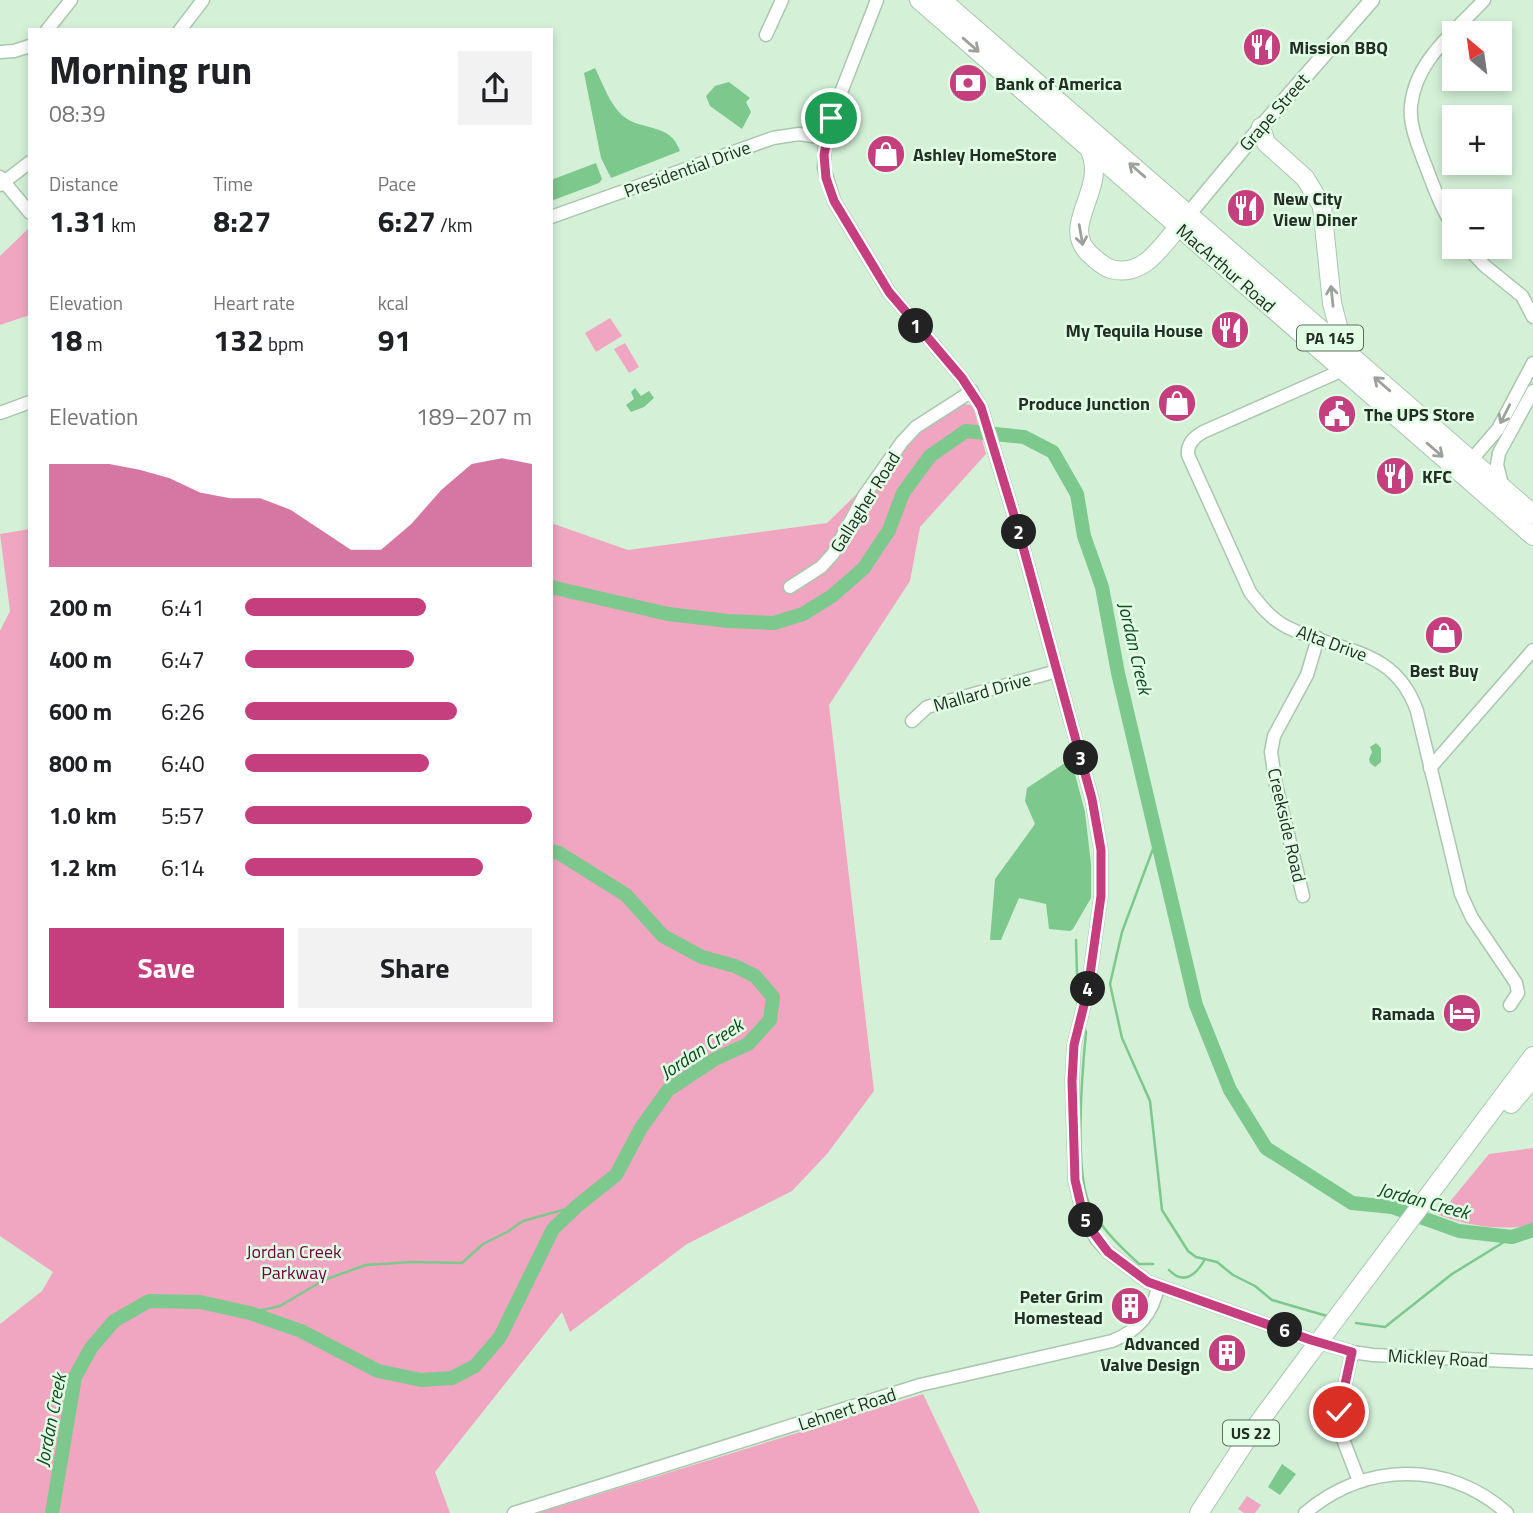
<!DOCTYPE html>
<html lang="en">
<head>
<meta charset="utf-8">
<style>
  :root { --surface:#fff; --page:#f2f2f2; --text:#202124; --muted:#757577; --accent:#c53e7d }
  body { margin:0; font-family:"Titillium Web",sans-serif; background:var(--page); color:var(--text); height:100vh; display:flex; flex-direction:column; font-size:26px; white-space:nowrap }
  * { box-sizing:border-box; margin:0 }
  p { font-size:23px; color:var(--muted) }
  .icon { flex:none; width:38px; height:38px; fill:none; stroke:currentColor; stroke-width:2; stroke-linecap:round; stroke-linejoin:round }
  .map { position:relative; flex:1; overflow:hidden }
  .side { position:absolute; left:28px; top:28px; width:525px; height:994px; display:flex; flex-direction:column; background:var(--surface); border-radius:0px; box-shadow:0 4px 10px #0003 }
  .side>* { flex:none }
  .needle { width:46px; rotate:331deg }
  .tools { position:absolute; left:1442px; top:21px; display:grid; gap:14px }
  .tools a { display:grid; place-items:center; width:70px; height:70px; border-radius:0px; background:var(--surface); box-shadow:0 4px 10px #0003; font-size:35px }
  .pin { position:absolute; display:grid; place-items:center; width:60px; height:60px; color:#fff; margin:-30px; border:4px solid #fff; border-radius:50%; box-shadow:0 2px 7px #0007 }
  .km { position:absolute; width:35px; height:35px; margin:-18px; border-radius:50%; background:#222; color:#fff; font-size:19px; line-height:35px; text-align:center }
  .round { display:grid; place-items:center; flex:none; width:74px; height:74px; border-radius:0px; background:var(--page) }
  .head { display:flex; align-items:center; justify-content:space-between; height:119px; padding:0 21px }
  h1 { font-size:38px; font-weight:700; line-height:52px }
  .figures { display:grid; grid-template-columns:repeat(3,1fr); gap:10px; height:119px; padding:7px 21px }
  .figures div { display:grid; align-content:center }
  .figures b { font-size:30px; font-weight:700 }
  .figures small { font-size:19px; font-weight:400 }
  .figures p { font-size:19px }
  .chart { height:196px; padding:14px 21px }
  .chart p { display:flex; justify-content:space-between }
  .chart svg { width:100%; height:126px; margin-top:7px; fill:var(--accent); opacity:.7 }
  .button { display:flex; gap:14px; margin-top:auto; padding:14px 21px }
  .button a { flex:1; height:80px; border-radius:0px; background:var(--accent); color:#fff; font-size:28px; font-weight:700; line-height:80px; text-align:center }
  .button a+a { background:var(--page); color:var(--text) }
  ul { padding:0 21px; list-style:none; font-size:23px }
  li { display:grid; grid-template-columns:112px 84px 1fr; align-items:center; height:52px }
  li i { height:18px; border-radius:9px; background:var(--accent) }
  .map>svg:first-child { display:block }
  .green { fill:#f0a6c1 }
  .water { fill:#7dc88c }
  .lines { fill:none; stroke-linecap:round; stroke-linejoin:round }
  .stream { stroke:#7dc88c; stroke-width:2.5 }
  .river { stroke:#7dc88c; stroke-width:14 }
  .minor-casing { stroke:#aac6ae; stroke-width:15 }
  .major-casing { stroke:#aac6ae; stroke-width:17 }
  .highway-casing { stroke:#aac6ae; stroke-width:20 }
  .minor { stroke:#fff; stroke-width:12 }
  .major { stroke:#fff; stroke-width:14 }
  .highway { stroke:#fff; stroke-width:18 }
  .highway-bridge-casing { stroke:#aac6ae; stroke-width:20; stroke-linecap:butt }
  .highway-bridge { stroke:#fff; stroke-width:18 }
  .oneway { stroke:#9ca19c }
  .route-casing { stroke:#fff; stroke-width:14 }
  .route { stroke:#c53e7d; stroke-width:9 }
  .labels { text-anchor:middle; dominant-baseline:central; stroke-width:5; stroke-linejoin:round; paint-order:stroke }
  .shield { fill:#e1ffe5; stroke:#5c6d5e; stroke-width:2 }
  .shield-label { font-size:16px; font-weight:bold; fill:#232e24 }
  .poi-label { font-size:18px; font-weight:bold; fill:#232e24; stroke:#e1ffe5; text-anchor:start }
  .street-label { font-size:18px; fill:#232e24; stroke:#e1ffe5 }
  .park-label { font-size:18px; fill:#6d003d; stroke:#e1ffe5 }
  .water-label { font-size:19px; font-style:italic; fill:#124821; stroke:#e1ffe5 }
</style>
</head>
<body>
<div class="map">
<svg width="1533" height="1513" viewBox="0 0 1533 1513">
  <rect width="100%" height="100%" fill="#d4f1d8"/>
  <!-- green -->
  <g class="green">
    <path d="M30 227V315L0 325V256Z"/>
    <path d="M610 318 622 336 596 352 585 333Z"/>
    <path d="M625 343 639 367 629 373 614 349Z"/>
    <path d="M965 404 971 405 974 410 986 454 920 527 910 581 829 705 874 1091 827 1154 792 1191 687 1244 570 1332 562 1312 435 1472 450 1513H0V1324L42 1291 53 1272 0 1236V631L10 611 0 534 30 529V1020H551V523L628 550 827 523 862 489 906 432Z"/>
    <path d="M1533 1148V1225C1502 1231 1469 1226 1439 1215L1489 1154Z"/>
    <path d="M923 1394 980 1513H538Z"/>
    <path d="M1247 1496 1261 1505 1255 1513H1244L1238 1509Z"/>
  </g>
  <!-- water -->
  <g class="water">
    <path d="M595 68C603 84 610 105 623 116 643 132 670 122 680 151L611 178 601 158 584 73Z"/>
    <path d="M729 82 750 98 746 102 751 112 742 129 710 106 706 96 715 86Z"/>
    <path d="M596 163 602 179 599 183 551 201V180Z"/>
    <path d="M635 388 641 396 649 391 654 398 644 407 631 412 626 405 634 399 631 392Z"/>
    <path d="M1376 743 1381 748V762L1375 767 1370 763 1369 759 1372 752 1370 747Z"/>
    <path d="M1071 759 1085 812 1091 864V898L1073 929 1070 931 1049 929 1046 904 1019 898 1001 940H990L995 879 1035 824 1025 801 1027 788Z"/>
    <path d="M1282 1464 1296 1474 1280 1495 1268 1487Z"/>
  </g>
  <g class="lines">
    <!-- stream -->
    <g class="stream">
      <path d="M1157 838 1122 932 1110 984 1122 1038 1150 1101 1162 1210 1188 1251 1196 1257 1217 1262 1233 1275 1255 1286 1272 1300 1327 1316"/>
      <path d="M1076 940 1078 1007"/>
      <path d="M1084 1026 1086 1033C1082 1073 1074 1172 1090 1206 1102 1230 1120 1246 1139 1264H1153"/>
      <path d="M1169 1270C1184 1286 1197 1274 1205 1259"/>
      <path d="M250 1313 280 1306 324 1280 366 1265 412 1262 462 1263 483 1244 507 1232 523 1221 577 1206"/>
      <path d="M1356 1323 1385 1327 1452 1274 1512 1237"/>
    </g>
    <!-- river -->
    <g class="river">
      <path d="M551 587 668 614 728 621 774 623 803 614 832 596 864 568 889 530 903 493 930 456 966 431 1024 437 1053 452 1077 494 1084 536 1102 587 1118 673 1196 1005 1230 1090 1266 1148 1352 1203 1392 1207 1459 1231 1512 1237 1533 1230"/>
      <path d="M52 1513 75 1377 91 1348 114 1321 149 1301 200 1302 250 1313 301 1331 378 1371 421 1380 452 1378 475 1366 500 1337 553 1229 577 1206 616 1175 641 1128 668 1090 715 1059 748 1044 770 1020 773 997 755 976 735 966 702 957 663 936 626 895 559 853 551 851"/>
    </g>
    <!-- minor casing -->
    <g class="minor-casing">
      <g id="minor">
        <path d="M877 0 831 118 825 145 824 168 834 201 889 292 962 378 981 407 1017 525 1092 799 1101 850V896L1088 989 1074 1045 1072 1081 1075 1180 1083 1215 1097 1240 1108 1252 1148 1282 1311 1340 1352 1352 1373 1355 1533 1362"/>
        <path d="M47 30 71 0"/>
        <path d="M180 30 203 0"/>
        <path d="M766 35 782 0"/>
        <path d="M0 52 14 51 30 46"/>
        <path d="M0 177 30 213"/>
        <path d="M0 185 30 162"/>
        <path d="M551 217 773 138 799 134 826 138"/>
        <path d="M1454 228C1441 208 1433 185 1425 164 1418 146 1409 124 1411 106 1415 60 1456 31 1484 0"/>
        <path d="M1467 247 1485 266 1522 296 1533 317"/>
        <path d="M1343 370 1203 432C1194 437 1187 444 1188 455L1250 592C1260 605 1270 618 1285 626 1337 653 1394 645 1417 711L1461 894 1472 918 1516 983 1518 993 1510 1005"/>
        <path d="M0 413 30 402"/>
        <path d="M1467 465 1498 429 1533 363"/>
        <path d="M1503 488 1497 465 1499 453 1533 391"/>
        <path d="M790 587 821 567 833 554 864 496 902 442 916 427 972 391"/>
        <path d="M912 721 927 707 1057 671"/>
        <path d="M1430 768 1533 650"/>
        <path d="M1303 896 1276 785 1271 752 1274 736 1307 675 1318 638"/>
        <path d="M1352 1352 1339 1412 1344 1442 1359 1481"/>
        <path d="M514 1513 920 1385 1112 1341C1138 1331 1153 1314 1158 1286"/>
        <path d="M1305 1513C1365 1462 1447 1460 1507 1513"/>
      </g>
    </g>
    <!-- major casing -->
    <g class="major-casing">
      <path id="major" d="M1182 222 1261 127 1372 0"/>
    </g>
    <!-- highway casing -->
    <g class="highway-casing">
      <g id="highway">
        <path d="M919 0 1533 536"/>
        <path d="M942 0 1533 514"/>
        <path d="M1261 127 1266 143 1305 178 1322 206 1332 303 1340 334 1348 351"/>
        <path d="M1088 147C1112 189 1054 226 1093 257 1099 262 1104 267 1111 269 1143 278 1161 247 1179 226"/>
        <path d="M1511 1104 1533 1078"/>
        <path d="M1329 1328 1533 1056"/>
        <path d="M1199 1513 1251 1433 1308 1356"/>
      </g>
    </g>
    <!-- minor -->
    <use href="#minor" class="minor"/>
    <!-- major -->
    <use href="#major" class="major"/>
    <!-- highway -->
    <use href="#highway" class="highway"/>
    <!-- highway-bridge casing -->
    <g class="highway-bridge-casing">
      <path id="highway-bridge" d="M1308 1356 1329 1328"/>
    </g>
    <!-- highway-bridge -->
    <use href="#highway-bridge" class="highway-bridge"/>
  </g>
  <!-- one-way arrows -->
  <defs><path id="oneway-shaft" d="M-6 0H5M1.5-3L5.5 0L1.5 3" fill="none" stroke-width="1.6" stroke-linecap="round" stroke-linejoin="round" transform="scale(1.75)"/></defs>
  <g class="oneway">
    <use href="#oneway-shaft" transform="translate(971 45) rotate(41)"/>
    <use href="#oneway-shaft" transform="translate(1137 170) rotate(-139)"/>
    <use href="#oneway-shaft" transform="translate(1081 235) rotate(80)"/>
    <use href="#oneway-shaft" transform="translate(1332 296) rotate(-96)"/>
    <use href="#oneway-shaft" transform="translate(1382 384) rotate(-139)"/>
    <use href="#oneway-shaft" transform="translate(1505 414) rotate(117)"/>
    <use href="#oneway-shaft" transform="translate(1435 450) rotate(41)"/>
  </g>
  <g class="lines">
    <!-- route casing -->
    <g class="route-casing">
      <path id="route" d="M831 118 824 155 826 178 834 201 889 292 962 378 981 407 1017 525 1092 799 1101 850V896L1088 989 1074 1045 1072 1081 1075 1180 1083 1214 1089 1227 1108 1252 1148 1282 1311 1340 1352 1352 1339 1412"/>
    </g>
    <!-- route -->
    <use href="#route" class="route"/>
  </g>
  <!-- icons -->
  <defs>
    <g id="restaurant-disc" transform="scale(2.0125)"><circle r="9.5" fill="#c53e7d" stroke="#e1ffe5"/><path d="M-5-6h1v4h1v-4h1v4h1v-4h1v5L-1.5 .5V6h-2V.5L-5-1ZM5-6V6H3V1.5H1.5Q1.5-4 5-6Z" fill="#fff"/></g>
    <g id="bank-disc" transform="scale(2.0125)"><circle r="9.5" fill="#c53e7d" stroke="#e1ffe5"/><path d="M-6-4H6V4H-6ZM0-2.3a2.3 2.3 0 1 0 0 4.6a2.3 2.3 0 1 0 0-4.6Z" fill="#fff"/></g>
    <g id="shop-disc" transform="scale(2.0125)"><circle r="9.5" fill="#c53e7d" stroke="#e1ffe5"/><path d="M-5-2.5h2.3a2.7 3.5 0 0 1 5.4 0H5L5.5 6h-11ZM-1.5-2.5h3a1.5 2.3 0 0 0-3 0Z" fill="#fff"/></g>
    <g id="civic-disc" transform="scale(2.0125)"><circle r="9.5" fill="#c53e7d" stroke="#e1ffe5"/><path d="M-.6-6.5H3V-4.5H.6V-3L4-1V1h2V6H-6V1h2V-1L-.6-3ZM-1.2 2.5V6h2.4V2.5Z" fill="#fff"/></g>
    <g id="hotel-disc" transform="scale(2.0125)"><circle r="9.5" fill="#c53e7d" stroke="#e1ffe5"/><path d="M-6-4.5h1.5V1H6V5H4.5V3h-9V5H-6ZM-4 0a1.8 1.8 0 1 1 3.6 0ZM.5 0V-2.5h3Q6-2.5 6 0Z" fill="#fff"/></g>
    <g id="building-disc" transform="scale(2.0125)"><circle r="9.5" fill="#c53e7d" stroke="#e1ffe5"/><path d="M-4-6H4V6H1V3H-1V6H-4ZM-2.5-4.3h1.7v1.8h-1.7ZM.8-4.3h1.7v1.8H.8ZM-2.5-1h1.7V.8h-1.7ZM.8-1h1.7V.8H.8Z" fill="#fff"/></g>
  </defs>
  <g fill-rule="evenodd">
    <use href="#restaurant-disc" x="1262" y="47"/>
    <use href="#bank-disc" x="968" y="83"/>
    <use href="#shop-disc" x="886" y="154"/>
    <use href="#restaurant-disc" x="1246" y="208"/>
    <use href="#restaurant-disc" x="1230" y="330"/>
    <use href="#shop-disc" x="1177" y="403"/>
    <use href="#civic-disc" x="1337" y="414"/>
    <use href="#restaurant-disc" x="1395" y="476"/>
    <use href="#shop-disc" x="1444" y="635"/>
    <use href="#hotel-disc" x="1462" y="1013"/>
    <use href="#building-disc" x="1130" y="1306"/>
    <use href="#building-disc" x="1227" y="1353"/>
  </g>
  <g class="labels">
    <!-- shield labels -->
    <g class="shield">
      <rect x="1297" y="325.5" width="66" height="25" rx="5"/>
      <rect x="1223" y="1420.5" width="56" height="25" rx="5"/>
    </g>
    <g class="shield-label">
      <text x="1330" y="338">PA 145</text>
      <text x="1251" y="1433">US 22</text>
    </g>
    <!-- poi labels -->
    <g class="poi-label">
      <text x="1289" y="47">Mission BBQ</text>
      <text x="995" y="83">Bank of America</text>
      <text x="913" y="154">Ashley HomeStore</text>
      <text x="1273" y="198">New City<tspan x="1273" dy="21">View Diner</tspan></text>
      <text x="1203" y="330" text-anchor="end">My Tequila House</text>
      <text x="1150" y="403" text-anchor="end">Produce Junction</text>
      <text x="1364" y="414">The UPS Store</text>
      <text x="1422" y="476">KFC</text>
      <text x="1444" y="670" text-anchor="middle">Best Buy</text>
      <text x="1435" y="1013" text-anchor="end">Ramada</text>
      <text x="1103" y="1296" text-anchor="end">Peter Grim<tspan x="1103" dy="21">Homestead</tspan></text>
      <text x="1200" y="1343" text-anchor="end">Advanced<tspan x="1200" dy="21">Valve Design</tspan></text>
    </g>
    <!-- street labels -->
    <g class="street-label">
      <text transform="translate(1274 112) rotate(-49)">Grape Street</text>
      <text transform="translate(687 169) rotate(-20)">Presidential Drive</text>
      <text transform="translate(1226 268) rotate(41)">MacArthur Road</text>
      <text transform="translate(865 502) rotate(-58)">Gallagher Road</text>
      <text transform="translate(1332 643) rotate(20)">Alta Drive</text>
      <text transform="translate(982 692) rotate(-16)">Mallard Drive</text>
      <text transform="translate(1287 825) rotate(77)">Creekside Road</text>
      <text transform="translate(1438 1358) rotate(3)">Mickley Road</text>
      <text transform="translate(847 1409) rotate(-18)">Lehnert Road</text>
    </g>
    <!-- park labels -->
    <g class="park-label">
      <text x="294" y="1251">Jordan Creek<tspan x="294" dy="21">Parkway</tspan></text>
    </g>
    <!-- water labels -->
    <g class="water-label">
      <text transform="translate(1136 648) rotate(77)">Jordan Creek</text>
      <text transform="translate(701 1048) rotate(-33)">Jordan Creek</text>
      <text transform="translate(1424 1200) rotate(15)">Jordan Creek</text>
      <text transform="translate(50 1420) rotate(-79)">Jordan Creek</text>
    </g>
  </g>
</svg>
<div class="tools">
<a><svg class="needle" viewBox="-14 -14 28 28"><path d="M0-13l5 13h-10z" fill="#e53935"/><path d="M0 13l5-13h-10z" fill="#757577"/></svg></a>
<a>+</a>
<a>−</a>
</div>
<div class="pin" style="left:831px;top:118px;background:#1e9e55"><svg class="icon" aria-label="arrive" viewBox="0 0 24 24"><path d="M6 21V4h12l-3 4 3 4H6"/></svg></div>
<div class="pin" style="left:1339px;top:1412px;background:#d93025"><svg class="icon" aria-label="check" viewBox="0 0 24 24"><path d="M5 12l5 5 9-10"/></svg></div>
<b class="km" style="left:916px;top:326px">1</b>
<b class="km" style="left:1019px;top:532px">2</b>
<b class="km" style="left:1081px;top:758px">3</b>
<b class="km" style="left:1088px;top:989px">4</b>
<b class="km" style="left:1086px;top:1220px">5</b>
<b class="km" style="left:1285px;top:1330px">6</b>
<section class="side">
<div class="head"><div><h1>Morning run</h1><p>08:39</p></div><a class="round"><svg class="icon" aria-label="share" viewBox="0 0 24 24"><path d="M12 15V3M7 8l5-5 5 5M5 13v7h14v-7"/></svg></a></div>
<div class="figures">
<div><p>Distance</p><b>1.31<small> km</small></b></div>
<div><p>Time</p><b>8:27</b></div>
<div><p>Pace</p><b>6:27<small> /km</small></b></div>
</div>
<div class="figures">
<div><p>Elevation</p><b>18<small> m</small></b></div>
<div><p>Heart rate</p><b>132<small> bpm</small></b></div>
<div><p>kcal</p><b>91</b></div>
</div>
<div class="chart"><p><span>Elevation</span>189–207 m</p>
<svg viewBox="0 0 160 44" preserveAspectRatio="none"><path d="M0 44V8L10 8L20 8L30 10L40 13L50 18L60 20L70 20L80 24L90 31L100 38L110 38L120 29L130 17L140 8L150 6L160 8V44z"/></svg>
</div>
<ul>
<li><b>200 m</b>6:41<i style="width:63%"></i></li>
<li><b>400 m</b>6:47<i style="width:59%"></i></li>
<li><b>600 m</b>6:26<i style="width:74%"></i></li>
<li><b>800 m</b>6:40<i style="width:64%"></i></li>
<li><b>1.0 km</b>5:57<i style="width:100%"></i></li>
<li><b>1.2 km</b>6:14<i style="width:83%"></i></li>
</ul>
<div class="button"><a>Save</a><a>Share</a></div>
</section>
</div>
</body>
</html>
